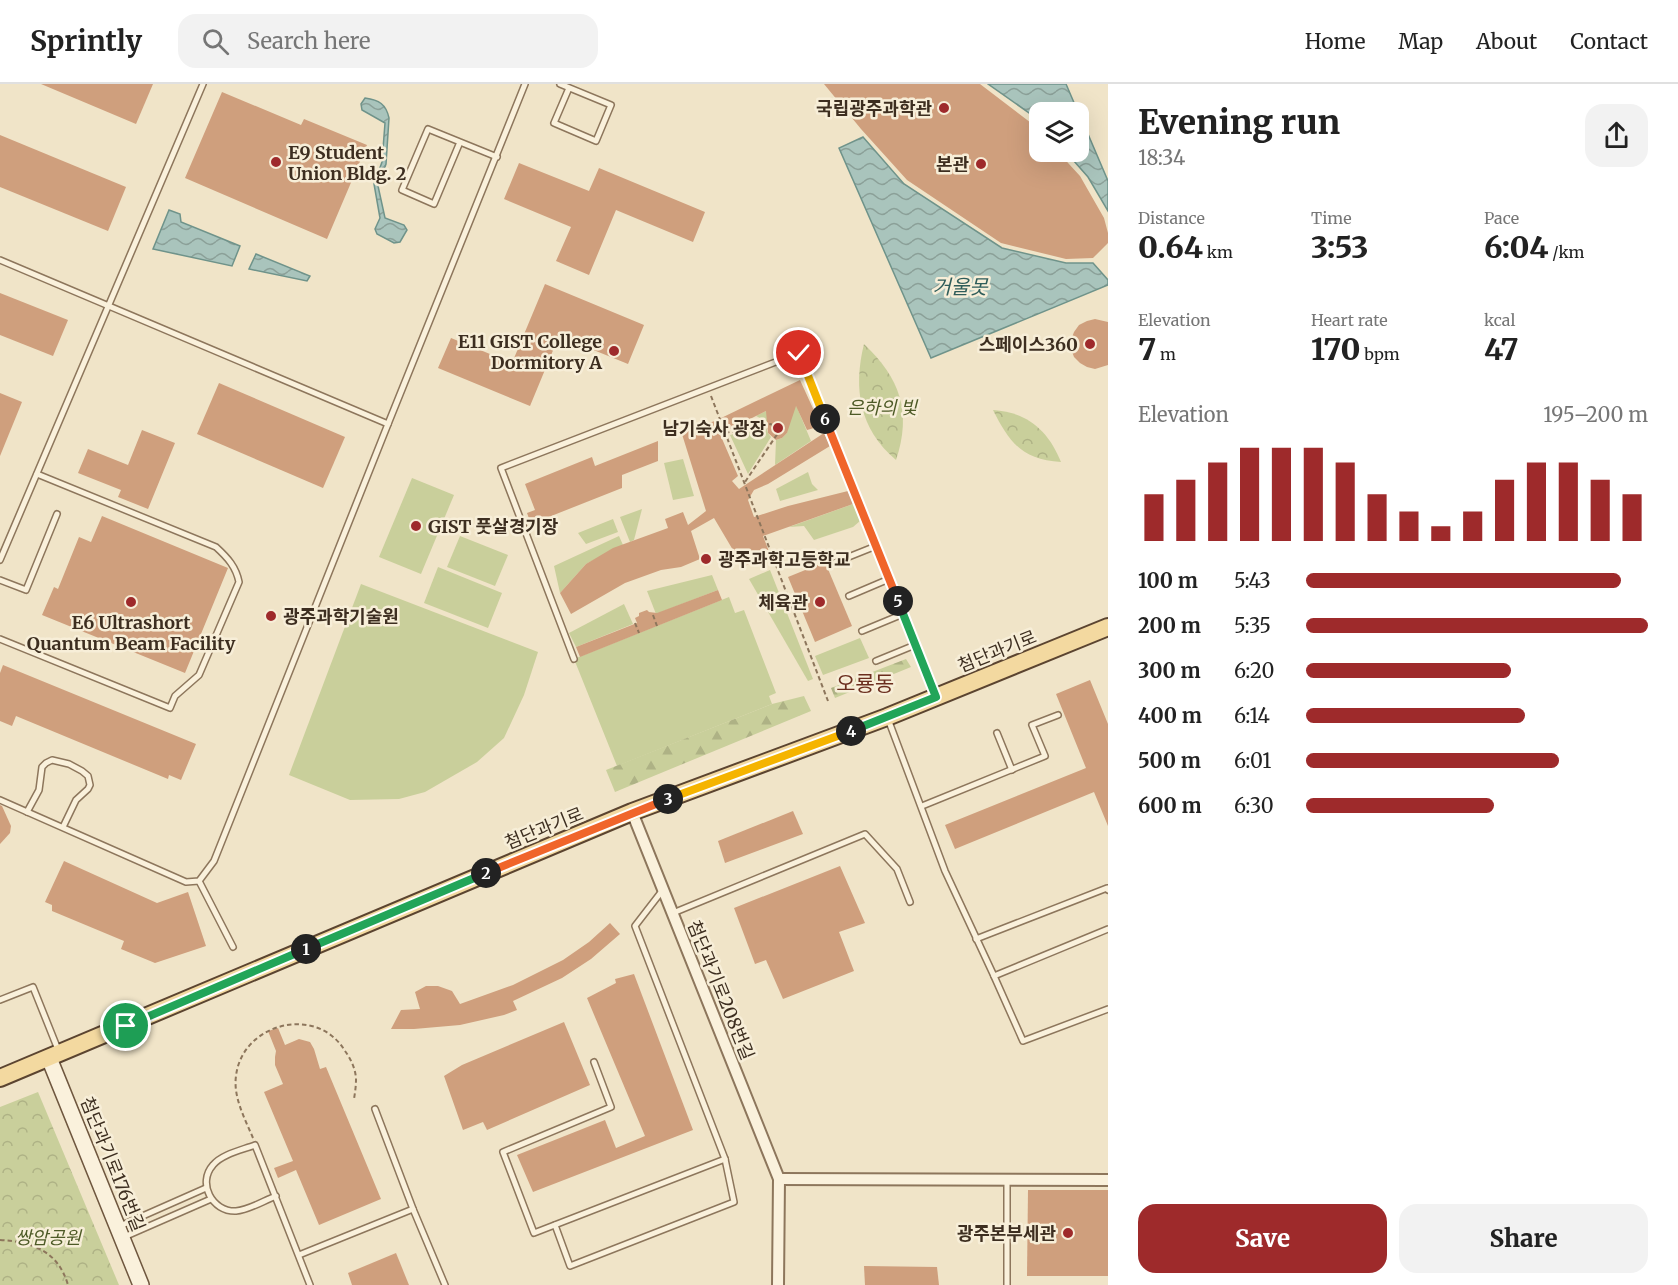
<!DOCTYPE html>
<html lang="en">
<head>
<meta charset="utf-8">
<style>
  :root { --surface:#fff; --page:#f2f2f2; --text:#222; --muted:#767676; --line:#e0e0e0; --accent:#9e2a2b }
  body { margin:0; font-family:Merriweather,"Noto Sans KR",serif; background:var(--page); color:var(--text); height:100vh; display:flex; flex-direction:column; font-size:22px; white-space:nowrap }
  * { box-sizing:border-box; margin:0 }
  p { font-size:20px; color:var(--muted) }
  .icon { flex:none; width:33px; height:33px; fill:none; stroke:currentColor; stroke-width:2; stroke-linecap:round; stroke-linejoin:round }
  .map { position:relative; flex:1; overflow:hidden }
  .details { display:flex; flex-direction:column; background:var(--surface); width:570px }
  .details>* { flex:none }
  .buttons { position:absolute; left:1029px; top:18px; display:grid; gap:12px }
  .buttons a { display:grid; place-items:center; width:60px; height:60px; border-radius:12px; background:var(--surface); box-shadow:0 6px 24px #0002; font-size:30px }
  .pin { position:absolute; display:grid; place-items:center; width:51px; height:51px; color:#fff; margin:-26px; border:3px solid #fff; border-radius:50%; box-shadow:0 2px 6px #0007 }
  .km { position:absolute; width:30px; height:30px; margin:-15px; border-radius:50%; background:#222; color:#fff; font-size:16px; line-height:30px; text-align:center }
  .round { display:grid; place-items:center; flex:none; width:63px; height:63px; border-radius:18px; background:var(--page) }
  .summary { display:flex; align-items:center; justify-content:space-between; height:102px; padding:0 30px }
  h1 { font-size:33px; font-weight:800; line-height:45px }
  .stats { display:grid; grid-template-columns:repeat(3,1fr); gap:9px; height:102px; padding:6px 30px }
  .stats div { display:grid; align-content:center }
  .stats b { font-size:30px; font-weight:800 }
  .stats small { font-size:16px; font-weight:400 }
  .stats p { font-size:16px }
  .chart { height:168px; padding:12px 30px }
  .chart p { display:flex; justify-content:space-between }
  .chart svg { width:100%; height:108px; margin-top:6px; stroke:var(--accent); stroke-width:6 }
  .cta { display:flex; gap:12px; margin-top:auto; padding:12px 30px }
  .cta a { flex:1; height:69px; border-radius:18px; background:var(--accent); color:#fff; font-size:24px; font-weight:800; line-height:69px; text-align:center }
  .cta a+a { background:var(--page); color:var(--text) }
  ul { padding:0 30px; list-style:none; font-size:20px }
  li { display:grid; grid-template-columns:96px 72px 1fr; align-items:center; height:45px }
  li i { height:15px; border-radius:8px; background:var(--accent) }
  header { display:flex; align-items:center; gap:36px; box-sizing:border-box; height:84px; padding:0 30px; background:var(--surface); border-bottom:2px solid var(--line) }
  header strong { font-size:28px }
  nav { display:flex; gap:33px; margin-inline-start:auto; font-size:21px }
  .search { width:420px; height:54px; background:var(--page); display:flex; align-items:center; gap:15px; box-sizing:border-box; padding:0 21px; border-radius:18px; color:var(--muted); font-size:22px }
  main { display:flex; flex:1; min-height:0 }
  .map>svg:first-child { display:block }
  .grass { fill:#c9cf9b }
  .forest { fill:url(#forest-firs) }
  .park { fill:url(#park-crowns) }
  .water { fill:url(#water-waves); stroke:#6f938a; stroke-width:1.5 }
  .building { fill:#cf9f7d }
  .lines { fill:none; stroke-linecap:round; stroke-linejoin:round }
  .lane-casing { stroke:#8d765c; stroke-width:8 }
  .street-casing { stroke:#8d765c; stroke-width:14 }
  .secondary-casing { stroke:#6f573f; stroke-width:18 }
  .primary-casing { stroke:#5b4430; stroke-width:20 }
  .path { stroke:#8d765c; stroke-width:2; stroke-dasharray:4.5 3; stroke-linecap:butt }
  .lane { stroke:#faf1dc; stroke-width:5 }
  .street { stroke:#faf1dc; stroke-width:10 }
  .secondary { stroke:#faf1dc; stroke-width:15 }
  .primary { stroke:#f3d9a0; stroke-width:16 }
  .split-1-casing { stroke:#fff; stroke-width:12 }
  .split-2-casing { stroke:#fff; stroke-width:12 }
  .split-3-casing { stroke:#fff; stroke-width:12 }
  .split-4-casing { stroke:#fff; stroke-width:12 }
  .split-5-casing { stroke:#fff; stroke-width:12 }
  .split-6-casing { stroke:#fff; stroke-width:12 }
  .split-7-casing { stroke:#fff; stroke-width:12 }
  .split-1 { stroke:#22a559; stroke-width:8 }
  .split-2 { stroke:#22a559; stroke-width:8 }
  .split-3 { stroke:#f0652b; stroke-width:8 }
  .split-4 { stroke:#f5b400; stroke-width:8 }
  .split-5 { stroke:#22a559; stroke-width:8 }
  .split-6 { stroke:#f0652b; stroke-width:8 }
  .split-7 { stroke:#f5b400; stroke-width:8 }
  .poi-dot { fill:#9e2a2b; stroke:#f7eed8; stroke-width:2 }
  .labels { text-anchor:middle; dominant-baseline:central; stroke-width:5; stroke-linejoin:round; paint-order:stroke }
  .poi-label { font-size:18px; font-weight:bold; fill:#3d2e20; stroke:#f7eed8; text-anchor:end }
  .park-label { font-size:18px; font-style:italic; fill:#4d5a26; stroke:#f7eed8 }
  .street-label { font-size:18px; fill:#3d2e20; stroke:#f7eed8 }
  .water-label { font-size:20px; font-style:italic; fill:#2f5d5a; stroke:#f7eed8 }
  .quarter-label { font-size:21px; fill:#6b2e1e; stroke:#f7eed8 }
</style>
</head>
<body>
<header>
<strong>Sprintly</strong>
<div class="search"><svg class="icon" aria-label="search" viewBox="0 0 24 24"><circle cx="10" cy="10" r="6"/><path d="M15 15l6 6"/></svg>Search here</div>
<nav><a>Home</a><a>Map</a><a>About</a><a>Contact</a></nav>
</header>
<main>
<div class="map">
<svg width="1108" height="1201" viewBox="0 0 1108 1201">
  <defs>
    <pattern id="forest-firs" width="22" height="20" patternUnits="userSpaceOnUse" patternTransform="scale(1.5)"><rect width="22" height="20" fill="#c9cf9b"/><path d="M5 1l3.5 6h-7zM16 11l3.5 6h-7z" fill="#aeb285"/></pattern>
    <pattern id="park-crowns" width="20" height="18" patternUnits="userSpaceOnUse" patternTransform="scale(1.5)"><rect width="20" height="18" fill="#c9cf9b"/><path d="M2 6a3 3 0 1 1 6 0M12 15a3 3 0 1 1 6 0" fill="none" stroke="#aeb285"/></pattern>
    <pattern id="water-waves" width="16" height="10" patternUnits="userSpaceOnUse" patternTransform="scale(1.5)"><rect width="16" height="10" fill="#a9c4bc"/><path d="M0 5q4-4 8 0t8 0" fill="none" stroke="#8ba098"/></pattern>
  </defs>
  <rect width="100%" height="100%" fill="#f0e4c8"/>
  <!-- grass -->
  <g class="grass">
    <path d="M793 314 811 357 775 381 776 356 782 354 787 349 788 339 768 338 756 332Z"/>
    <path d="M766 343 768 349 771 353 748 390 730 351Z"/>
    <path d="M683 375 694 412 673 416 664 379Z"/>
    <path d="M808 388 812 400 818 406 780 417 776 405Z"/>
    <path d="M412 394 454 411 421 490 379 473Z"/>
    <path d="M856 419 860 431V437L853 443 814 456 804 442 789 443Z"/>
    <path d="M642 425 634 456 630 458 620 433Z"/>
    <path d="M613 435 618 448 586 460 578 449Z"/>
    <path d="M460 452 508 471 495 502 447 483Z"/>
    <path d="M619 452 623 461 586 480 560 509 554 482Z"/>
    <path d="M438 483 502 509 488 544 424 519Z"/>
    <path d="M770 486 813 595 808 597 749 495Z"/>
    <path d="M712 491 718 506 656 530 647 507Z"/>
    <path d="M361 500 538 568 524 611 504 654 477 678 425 708 399 715 350 716 289 691Z"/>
    <path d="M729 513 735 529 744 526 776 609 769 612 772 620 617 682 574 575Z"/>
    <path d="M624 520 633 540 576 563 569 549Z"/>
    <path d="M860 554 869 574 823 591 815 572Z"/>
  </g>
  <!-- forest -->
  <g class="forest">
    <path d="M906 575 911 583 835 614 831 604Z"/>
    <path d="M804 612 811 627 615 708 606 686 772 620Z"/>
  </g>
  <!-- park -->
  <g class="park">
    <path d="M864 260C900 294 912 328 896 376 859 345 853 304 864 260Z"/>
    <path d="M993 326C1027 328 1048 346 1061 378 1022 376 1009 358 993 326Z"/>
    <path d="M38 1008 119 1201H0V1023Z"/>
  </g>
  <!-- water -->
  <g class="water">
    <path d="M988 0H1066L1078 28H1040L1039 36Z"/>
    <path d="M365 14C379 16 386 20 389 34L386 80 378 102 385 134 404 141 407 146 400 158 394 159 377 150 375 145 380 134 374 100 382 78 385 39 362 26 361 20Z"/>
    <path d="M1079 29 1108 97V127L1088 93 1066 68H1078Z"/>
    <path d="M863 53 904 100 1002 164 1066 179H1093L1108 196V201L931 274 839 64Z"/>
    <path d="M169 126 180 130 181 138 240 162 232 182 153 165Z"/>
    <path d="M256 170 310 192 307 197 249 185Z"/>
  </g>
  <!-- building -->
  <g class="building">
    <path d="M41 0H153L136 40Z"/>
    <path d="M824 0H980L1035 42 1040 47V68H1058L1080 92 1104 134 1108 149V159L1093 174 1066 175 1001 159 907 96 861 45Z"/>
    <path d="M222 8 301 41 304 35 367 61 327 155 185 94Z"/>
    <path d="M0 51 126 103 108 147 0 103Z"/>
    <path d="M519 79 589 107 599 84 705 128 693 158 616 126 589 191 556 177 571 143 504 115Z"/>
    <path d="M545 200 644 241 628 280 559 252 530 322 438 284 451 254 512 279Z"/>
    <path d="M0 209 68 236 53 272 0 251Z"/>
    <path d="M1095 235 1108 238V281L1095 285 1087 283 1080 279 1074 273 1071 265V256L1074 248 1079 241 1087 237Z"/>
    <path d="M800 296 821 342 807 346 796 322 787 349 782 354 776 356 768 349 766 327 720 350 738 392 732 397 739 405 824 349 830 362 768 400 754 406 748 416 754 433 788 422 848 407 853 420 763 452 770 470 743 483 714 434 691 447 700 475 681 483 661 486 625 499 571 530 560 509 586 480 613 464 668 444 665 435 683 428 688 441 706 427 681 347 715 337Z"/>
    <path d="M219 299 345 353 323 404 197 350Z"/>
    <path d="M0 309 22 318 0 372Z"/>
    <path d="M142 346 175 359 148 425 118 413 121 406 78 389 88 365 128 381Z"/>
    <path d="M658 357V377L622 391V404L531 440 527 429 535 426 525 400 592 373 595 382Z"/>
    <path d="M102 432 228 484 185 589 42 531 54 503 58 505 79 453 91 458Z"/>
    <path d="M825 478 852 542 815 558 788 493Z"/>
    <path d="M718 506 722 516 580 573 576 563 637 539 635 534 639 532V529L647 526 649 528 657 529Z"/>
    <path d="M3 581 196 660 181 696 169 691 168 695 16 632 12 642 0 637V589Z"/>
    <path d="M1090 596 1108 640V742L1094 708 955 765 945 741 1086 684 1056 610Z"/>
    <path d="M0 721 2 722 11 742 10 749 0 760Z"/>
    <path d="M793 727 803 750 725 779 718 757Z"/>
    <path d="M64 777 157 819 188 808 206 862 155 879 121 865 124 857 52 827V821L45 818Z"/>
    <path d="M840 782 865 839 839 848 854 887 783 915 766 876 755 880 734 824Z"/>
    <path d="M610 839 620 850 591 875 562 894 513 917 517 926 504 931 460 941 414 945H391L401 926 420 925 415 908 426 902H438L452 907 460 920 513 901 563 876 589 858Z"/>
    <path d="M634 890 693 1046 533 1108 517 1071 605 1036 616 1064 645 1052 587 914 616 899 615 895Z"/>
    <path d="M564 938 590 1001 487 1046 483 1038 463 1046 444 992 462 981Z"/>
    <path d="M278 944 285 961 299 955 310 958 314 965 320 985 326 983 381 1115 319 1141 296 1086 278 1094 274 1084 293 1077 264 1008 283 1000 275 981V973L276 967 268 947Z"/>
    <path d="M1028 1106H1108V1192H1027Z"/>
    <path d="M396 1169 409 1201H352L348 1189Z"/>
    <path d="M864 1182 937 1183 939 1201H865Z"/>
  </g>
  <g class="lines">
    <!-- lane casing -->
    <g class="lane-casing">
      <g id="lane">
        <path d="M560 0 611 21 596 57 554 39 569 4"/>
        <path d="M460 58 434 120 402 106 428 45 497 73"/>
        <path d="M0 176 388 340"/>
        <path d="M0 476 203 0"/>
        <path d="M836 478 876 462"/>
        <path d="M0 496 26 506 57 430"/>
        <path d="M849 512 889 495"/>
        <path d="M862 547 903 530"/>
        <path d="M0 555 170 624 175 612 199 591 239 498C236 483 228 474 216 463L37 390"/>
        <path d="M574 575 501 384 799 269 936 612"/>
        <path d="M876 577 915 561"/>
        <path d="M888 635 945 787 994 892 1108 845"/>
        <path d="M997 649 1012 686"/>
        <path d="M0 716 186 798 199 797 214 777 388 340 525 0"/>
        <path d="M922 722 1045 672 1032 641 1058 631"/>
        <path d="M27 728 39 706 42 683 46 679 52 676 69 680 82 687 88 692 90 701 88 705 76 716 63 743"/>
        <path d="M199 797 233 863"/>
        <path d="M673 829 865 750 897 785 910 818"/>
        <path d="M976 855 1107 804 1108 806"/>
        <path d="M994 892 1023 957 1108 925"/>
        <path d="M0 916 33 903 59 968"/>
        <path d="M594 978 611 1023 503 1068 534 1149 725 1075 635 842 662 807"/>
        <path d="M276 1112C263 1117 249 1126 236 1127 212 1128 197 1099 213 1081 222 1070 242 1066 255 1061L310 1201"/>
        <path d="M413 1125 445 1201"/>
        <path d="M555 1141 570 1182 734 1118 725 1075"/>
        <path d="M120 1142 206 1104"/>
        <path d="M124 1153 211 1115"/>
        <path d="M299 1171 413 1125 375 1025"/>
        <path d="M1007 1201V1097"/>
      </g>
    </g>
    <!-- street casing -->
    <g class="street-casing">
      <g id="street">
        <path d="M632 728 779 1095 778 1201"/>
        <path d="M779 1095 1108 1096"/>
      </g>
    </g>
    <!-- secondary casing -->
    <g class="secondary-casing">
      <path id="secondary" d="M49 974 141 1201"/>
    </g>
    <!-- primary casing -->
    <g class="primary-casing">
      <path id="primary" d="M0 994 632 728 887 633 1108 543"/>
    </g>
    <!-- path -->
    <g class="path">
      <path d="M711 312 828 617"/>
      <path d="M725 349 771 340 778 349 745 398"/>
      <path d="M653 531 657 542"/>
      <path d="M635 539 639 549"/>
      <path d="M253 1054C245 1035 233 1013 236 992 242 939 317 920 345 967 351 975 356 986 356 996 356 1002 355 1009 354 1015"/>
      <path d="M0 1156C33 1158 58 1167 68 1201"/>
    </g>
    <!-- lane -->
    <use href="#lane" class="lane"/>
    <!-- street -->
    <use href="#street" class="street"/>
    <!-- secondary -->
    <use href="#secondary" class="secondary"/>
    <!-- primary -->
    <use href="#primary" class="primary"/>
  </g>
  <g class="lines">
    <!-- split-1 casing -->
    <g class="split-1-casing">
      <path id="split-1" d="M126 942 306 865"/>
    </g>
    <!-- split-2 casing -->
    <g class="split-2-casing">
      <path id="split-2" d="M306 865 486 789"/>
    </g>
    <!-- split-3 casing -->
    <g class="split-3-casing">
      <path id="split-3" d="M486 789 668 715"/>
    </g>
    <!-- split-4 casing -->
    <g class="split-4-casing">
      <path id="split-4" d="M668 715 851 647"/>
    </g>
    <!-- split-5 casing -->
    <g class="split-5-casing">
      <path id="split-5" d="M851 647 936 613 898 517"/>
    </g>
    <!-- split-6 casing -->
    <g class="split-6-casing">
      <path id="split-6" d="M825 335 898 517"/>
    </g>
    <!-- split-7 casing -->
    <g class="split-7-casing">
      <path id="split-7" d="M799 269 825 335"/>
    </g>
    <!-- split-1 -->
    <use href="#split-1" class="split-1"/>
    <!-- split-2 -->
    <use href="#split-2" class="split-2"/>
    <!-- split-3 -->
    <use href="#split-3" class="split-3"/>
    <!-- split-4 -->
    <use href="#split-4" class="split-4"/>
    <!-- split-5 -->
    <use href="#split-5" class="split-5"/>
    <!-- split-6 -->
    <use href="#split-6" class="split-6"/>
    <!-- split-7 -->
    <use href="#split-7" class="split-7"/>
  </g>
  <!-- markers -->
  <g class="poi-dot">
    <circle cx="944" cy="24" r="6"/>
    <circle cx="276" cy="78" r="6"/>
    <circle cx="981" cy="80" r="6"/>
    <circle cx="1090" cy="260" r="6"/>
    <circle cx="614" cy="267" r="6"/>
    <circle cx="778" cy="344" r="6"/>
    <circle cx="416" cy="442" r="6"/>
    <circle cx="706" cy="475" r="6"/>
    <circle cx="131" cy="518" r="6"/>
    <circle cx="820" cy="518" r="6"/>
    <circle cx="271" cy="532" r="6"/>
    <circle cx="1068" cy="1149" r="6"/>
  </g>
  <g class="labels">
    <!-- poi labels -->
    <g class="poi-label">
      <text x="932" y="24">국립광주과학관</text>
      <text x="288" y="68" text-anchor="start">E9 Student<tspan x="288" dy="21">Union Bldg. 2</tspan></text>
      <text x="969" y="80">본관</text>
      <text x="602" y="257">E11 GIST College<tspan x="602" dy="21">Dormitory A</tspan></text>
      <text x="1078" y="260">스페이스360</text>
      <text x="766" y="344">남기숙사 광장</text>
      <text x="428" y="442" text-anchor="start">GIST 풋살경기장</text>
      <text x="718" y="475" text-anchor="start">광주과학고등학교</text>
      <text x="808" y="518">체육관</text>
      <text x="283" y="532" text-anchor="start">광주과학기술원</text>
      <text x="131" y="538" text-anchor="middle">E6 Ultrashort<tspan x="131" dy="21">Quantum Beam Facility</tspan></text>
      <text x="1056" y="1149">광주본부세관</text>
    </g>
    <!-- park labels -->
    <g class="park-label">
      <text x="882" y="323">은하의 빛</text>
      <text x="48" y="1153">쌍암공원</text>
    </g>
    <!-- street labels -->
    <g class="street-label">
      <text transform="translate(997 567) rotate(-22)">첨단과기로</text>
      <text transform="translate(544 744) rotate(-22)">첨단과기로</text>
      <text transform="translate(721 906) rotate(68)">첨단과기로208번길</text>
      <text transform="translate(113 1080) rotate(68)">첨단과기로176번길</text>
    </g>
    <!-- water labels -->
    <g class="water-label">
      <text x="960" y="202">거울못</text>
    </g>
    <!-- quarter labels -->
    <g class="quarter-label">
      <text x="865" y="599">오룡동</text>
    </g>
  </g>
</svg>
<div class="buttons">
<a><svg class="icon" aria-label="layers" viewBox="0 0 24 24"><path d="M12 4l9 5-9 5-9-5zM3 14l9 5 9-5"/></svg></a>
</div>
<div class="pin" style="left:126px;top:942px;background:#1e9e55"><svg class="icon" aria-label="arrive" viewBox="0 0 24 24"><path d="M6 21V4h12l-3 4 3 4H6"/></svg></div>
<div class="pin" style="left:799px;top:269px;background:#d93025"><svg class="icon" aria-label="check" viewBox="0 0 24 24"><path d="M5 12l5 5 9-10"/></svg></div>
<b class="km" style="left:306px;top:865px">1</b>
<b class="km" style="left:486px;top:789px">2</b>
<b class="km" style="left:668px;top:715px">3</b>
<b class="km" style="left:851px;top:647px">4</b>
<b class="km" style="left:898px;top:517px">5</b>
<b class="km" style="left:825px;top:335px">6</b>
</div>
<section class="details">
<div class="summary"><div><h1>Evening run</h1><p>18:34</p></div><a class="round"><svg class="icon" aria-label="share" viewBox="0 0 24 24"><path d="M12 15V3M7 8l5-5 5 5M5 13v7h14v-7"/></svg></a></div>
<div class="stats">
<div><p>Distance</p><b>0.64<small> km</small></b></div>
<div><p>Time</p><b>3:53</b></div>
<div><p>Pace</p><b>6:04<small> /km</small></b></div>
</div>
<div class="stats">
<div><p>Elevation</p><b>7<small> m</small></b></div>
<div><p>Heart rate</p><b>170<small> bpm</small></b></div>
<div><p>kcal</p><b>47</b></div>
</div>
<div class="chart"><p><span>Elevation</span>195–200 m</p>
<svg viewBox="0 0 160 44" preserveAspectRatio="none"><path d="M5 44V25M15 44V19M25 44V12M35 44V6M45 44V6M55 44V6M65 44V12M75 44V25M85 44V32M95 44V38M105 44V32M115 44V19M125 44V12M135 44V12M145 44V19M155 44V25"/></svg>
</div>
<ul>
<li><b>100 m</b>5:43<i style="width:92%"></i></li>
<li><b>200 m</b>5:35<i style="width:100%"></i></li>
<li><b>300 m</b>6:20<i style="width:60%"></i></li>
<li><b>400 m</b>6:14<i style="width:64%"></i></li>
<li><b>500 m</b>6:01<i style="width:74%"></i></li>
<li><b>600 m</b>6:30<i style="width:55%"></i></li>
</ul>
<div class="cta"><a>Save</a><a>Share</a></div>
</section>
</main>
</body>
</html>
